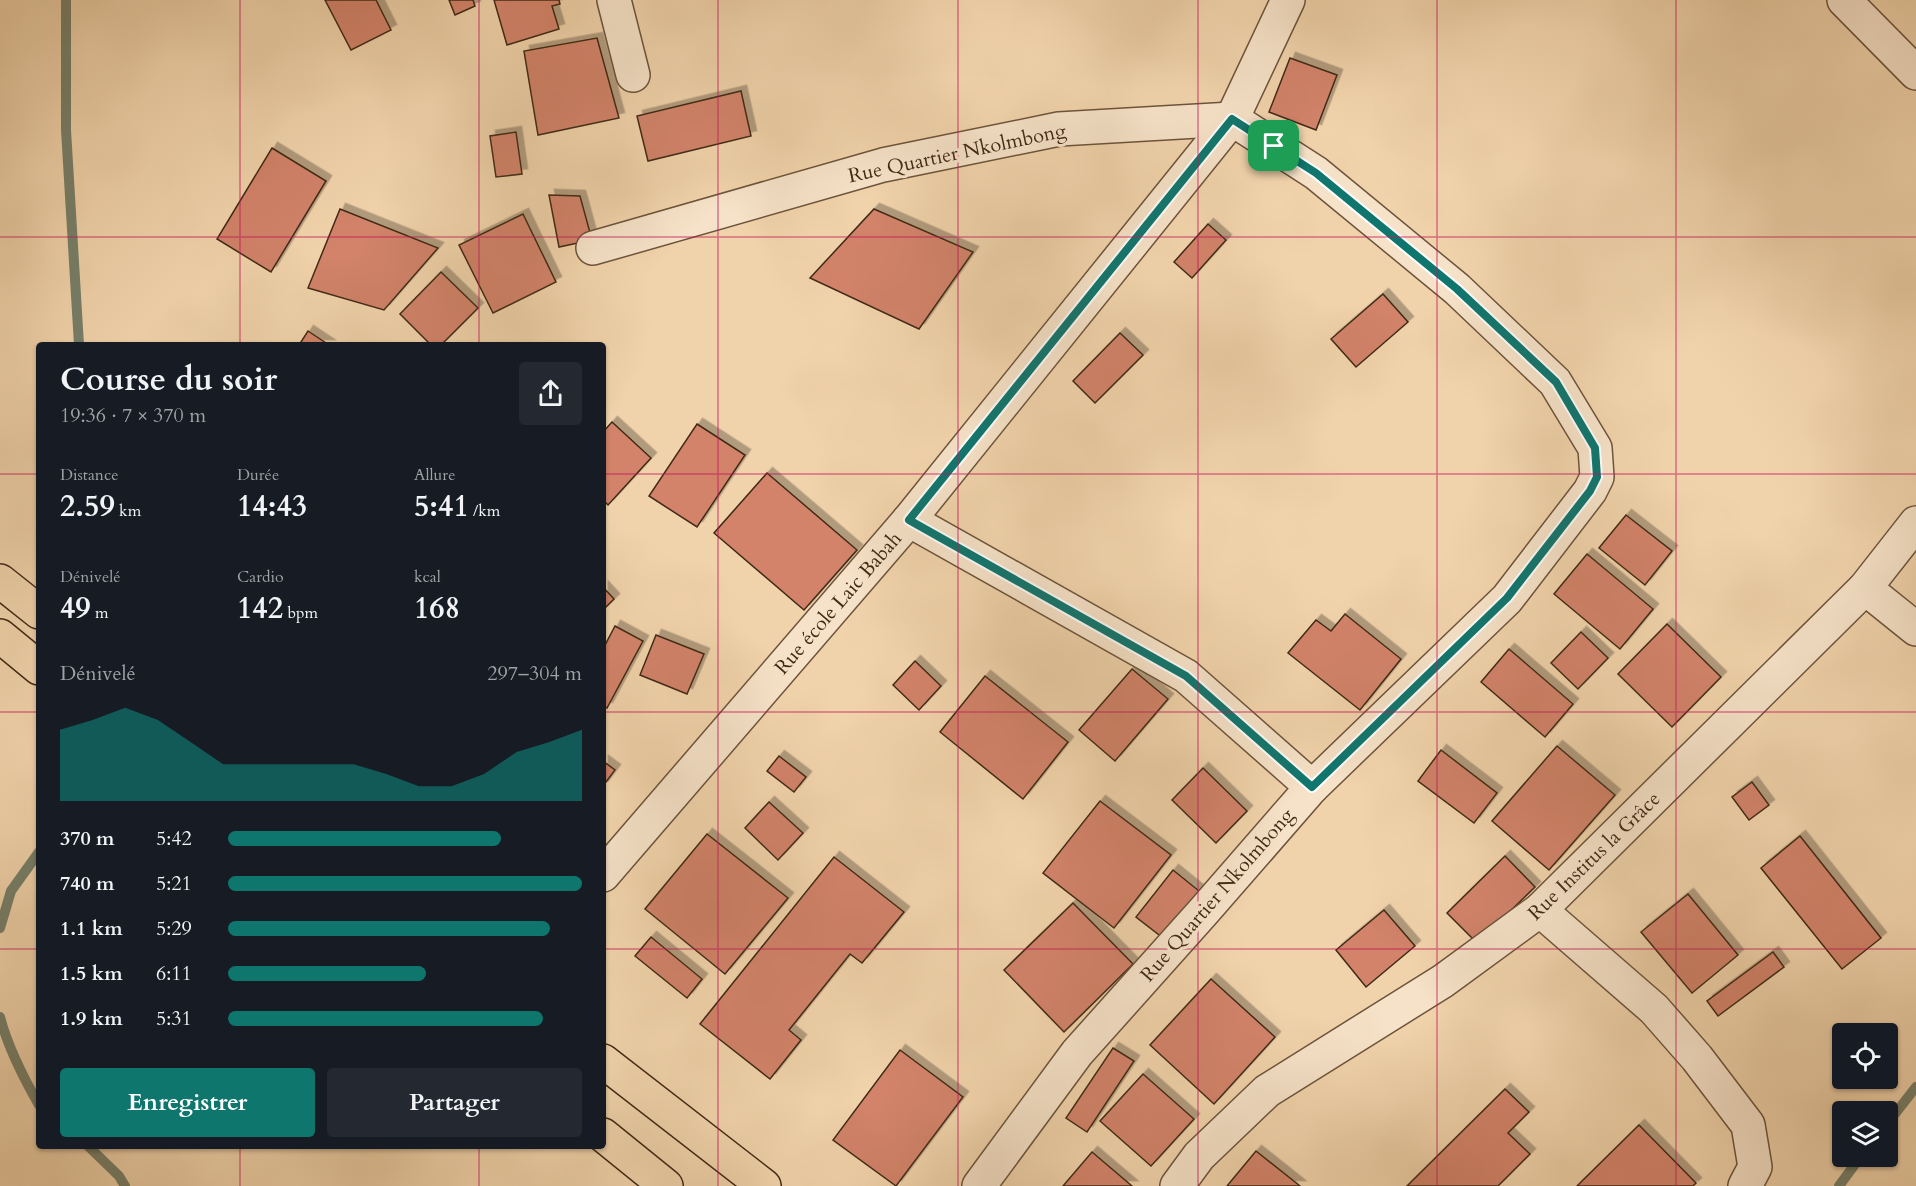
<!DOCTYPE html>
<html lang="fr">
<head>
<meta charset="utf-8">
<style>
  :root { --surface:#171b24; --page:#242831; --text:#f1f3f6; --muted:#9ea1a6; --accent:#0f766e }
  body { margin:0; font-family:Cardo,serif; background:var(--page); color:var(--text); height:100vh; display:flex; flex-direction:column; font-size:22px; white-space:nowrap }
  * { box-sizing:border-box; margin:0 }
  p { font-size:20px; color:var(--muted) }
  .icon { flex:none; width:33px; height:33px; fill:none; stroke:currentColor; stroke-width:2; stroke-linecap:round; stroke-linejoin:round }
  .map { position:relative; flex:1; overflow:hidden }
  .panel { position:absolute; left:36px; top:342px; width:570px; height:807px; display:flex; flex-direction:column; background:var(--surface); border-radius:6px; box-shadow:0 2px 4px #0004 }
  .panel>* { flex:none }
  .tools { position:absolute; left:1832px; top:1023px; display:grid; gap:12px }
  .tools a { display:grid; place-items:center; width:66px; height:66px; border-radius:6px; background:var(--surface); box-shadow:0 2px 4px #0004; font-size:30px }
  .pin { position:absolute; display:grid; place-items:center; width:51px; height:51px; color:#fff; margin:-26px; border-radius:12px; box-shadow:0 3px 9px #0006 }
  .round { display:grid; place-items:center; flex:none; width:63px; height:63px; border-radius:6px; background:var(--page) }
  .headline { display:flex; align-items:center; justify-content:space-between; height:102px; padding:0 24px }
  h1 { font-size:33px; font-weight:700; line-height:45px }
  .metrics { display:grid; grid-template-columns:repeat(3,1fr); gap:9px; height:102px; padding:6px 24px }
  .metrics div { display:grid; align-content:center }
  .metrics b { font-size:30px; font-weight:700 }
  .metrics small { font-size:16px; font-weight:400 }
  .metrics p { font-size:16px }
  .chart { height:168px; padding:12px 24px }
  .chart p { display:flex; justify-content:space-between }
  .chart svg { width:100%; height:108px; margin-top:6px; fill:var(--accent); opacity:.7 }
  .primary-button { display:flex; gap:12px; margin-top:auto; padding:12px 24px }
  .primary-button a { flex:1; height:69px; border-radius:6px; background:var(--accent); color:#fff; font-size:24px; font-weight:700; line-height:69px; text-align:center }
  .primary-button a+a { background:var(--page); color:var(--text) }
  ul { padding:0 24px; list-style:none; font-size:20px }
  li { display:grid; grid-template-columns:96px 72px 1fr; align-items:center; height:45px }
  li i { height:15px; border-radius:8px; background:var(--accent) }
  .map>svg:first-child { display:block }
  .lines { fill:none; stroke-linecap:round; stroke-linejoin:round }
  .stream { stroke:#77806b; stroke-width:10 }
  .building { fill:#d2836a; stroke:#402a16; stroke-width:1.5; filter:url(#shadow) }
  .minor-casing { stroke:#6c543b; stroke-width:36 }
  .primary-casing { stroke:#402a16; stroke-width:36 }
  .minor { stroke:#f6e2c8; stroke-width:33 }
  .primary { stroke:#f1d3ab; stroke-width:33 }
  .route-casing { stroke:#fff; stroke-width:12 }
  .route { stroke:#0f766e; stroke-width:8 }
  .grid { fill:none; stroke:#c2185b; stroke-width:1.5; stroke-opacity:0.55 }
  .labels { text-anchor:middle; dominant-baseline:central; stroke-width:6; stroke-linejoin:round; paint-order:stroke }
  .street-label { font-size:20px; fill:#402a16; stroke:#f6e2c8 }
</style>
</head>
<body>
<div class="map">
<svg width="1916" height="1186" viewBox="0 0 1916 1186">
  <defs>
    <filter id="shadow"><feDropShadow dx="5.5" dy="-5.5" stdDeviation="0" flood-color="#0004"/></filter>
  </defs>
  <rect width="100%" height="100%" fill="#f1d3ab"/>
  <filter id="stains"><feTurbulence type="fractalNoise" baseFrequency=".00333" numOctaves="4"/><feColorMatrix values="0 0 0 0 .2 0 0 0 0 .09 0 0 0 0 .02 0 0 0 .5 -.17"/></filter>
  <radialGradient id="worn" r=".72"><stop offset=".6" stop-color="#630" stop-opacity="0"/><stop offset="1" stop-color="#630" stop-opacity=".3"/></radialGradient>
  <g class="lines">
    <!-- stream -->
    <g class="stream">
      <path d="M66 0V130L79 345"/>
      <path d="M0 928 11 891 39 852"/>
      <path d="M0 1017C8 1048 23 1077 39 1105"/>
      <path d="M1887 1124 1916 1087"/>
      <path d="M88 1146 119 1176 125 1186"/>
      <path d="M1839 1186 1861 1156"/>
    </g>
  </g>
  <!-- building -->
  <g class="building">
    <path d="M325 0H376L391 30 351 50Z"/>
    <path d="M449 0H473L475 6 455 15Z"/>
    <path d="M494 0H559L560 4 552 6 559 29 507 45Z"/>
    <path d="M597 38 619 118 538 135 524 51Z"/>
    <path d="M1290 58 1337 75 1316 130 1269 112Z"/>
    <path d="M741 91 751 136 648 161 637 116Z"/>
    <path d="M516 132 522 174 496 177 490 136Z"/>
    <path d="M272 148 326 181 271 272 217 239Z"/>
    <path d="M549 195 580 196 592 240 559 247Z"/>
    <path d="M340 209 438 248 384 310 308 288Z"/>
    <path d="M874 209 973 252 919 329 810 278Z"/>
    <path d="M523 214 556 282 493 313 459 245Z"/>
    <path d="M1208 224 1226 240 1192 278 1174 262Z"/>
    <path d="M441 272 478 308 441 345H431L400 314Z"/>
    <path d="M1383 294 1408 322 1356 367 1331 339Z"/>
    <path d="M308 331 329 345H299Z"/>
    <path d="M1120 333 1143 355 1095 403 1073 381Z"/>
    <path d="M612 422 651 458 608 505 603 500V432Z"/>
    <path d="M697 424 745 455 697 527 649 496Z"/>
    <path d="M767 473 857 550 804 610 714 533Z"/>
    <path d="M1626 515 1672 551 1645 585 1599 548Z"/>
    <path d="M1587 554 1653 609 1620 649 1554 594Z"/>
    <path d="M603 587 614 599 603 610Z"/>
    <path d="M1345 614 1401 659 1360 710 1288 653 1316 620 1331 631Z"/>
    <path d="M1667 624 1721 677 1672 727 1618 674Z"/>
    <path d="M615 626 643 641 607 708 603 706V649Z"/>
    <path d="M1581 632 1608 658 1578 689 1551 663Z"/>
    <path d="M656 635 704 654 687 694 640 675Z"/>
    <path d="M1509 649 1573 704 1545 737 1481 682Z"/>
    <path d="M915 661 941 686 919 710 893 685Z"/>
    <path d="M1132 669 1168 699 1115 761 1079 730Z"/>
    <path d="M985 676 1068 742 1023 799 940 732Z"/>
    <path d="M1557 746 1615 795 1549 870 1492 821Z"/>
    <path d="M1441 750 1497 793 1474 823 1418 781Z"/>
    <path d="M779 756 806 777 794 792 767 771Z"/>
    <path d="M603 761 615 770 603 786Z"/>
    <path d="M1203 768 1247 811 1216 843 1172 800Z"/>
    <path d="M1752 782 1769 805 1749 820 1732 797Z"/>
    <path d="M1100 801 1171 855 1114 928 1043 873Z"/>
    <path d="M769 802 803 833 778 860 745 828Z"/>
    <path d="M707 834 788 898 725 974 645 909Z"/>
    <path d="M1800 836 1881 938 1842 969 1761 868Z"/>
    <path d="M1505 856 1535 887 1477 943 1447 913Z"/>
    <path d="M834 857 904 912 862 963 850 954 789 1030 801 1040 770 1079 700 1024Z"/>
    <path d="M1173 870 1209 899 1172 945 1136 917Z"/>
    <path d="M1688 894 1738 955 1692 993 1641 932Z"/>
    <path d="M1073 903 1133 964 1064 1032 1004 970Z"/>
    <path d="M1384 910 1415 946 1366 987 1336 950Z"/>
    <path d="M651 937 702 979 687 998 635 956Z"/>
    <path d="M1773 952 1784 967 1718 1016 1707 1001Z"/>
    <path d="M1211 979 1275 1037 1214 1104 1150 1045Z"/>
    <path d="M1113 1048 1134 1061 1087 1132 1066 1118Z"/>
    <path d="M900 1050 963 1097 896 1186 833 1140Z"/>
    <path d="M1143 1074 1194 1119 1151 1166 1100 1121Z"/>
    <path d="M1505 1089 1529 1112 1508 1133 1530 1154 1498 1186H1407Z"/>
    <path d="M1639 1125 1696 1183 1693 1186H1577Z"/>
    <path d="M1256 1151 1300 1186H1227Z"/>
    <path d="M1092 1152 1132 1186H1063Z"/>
  </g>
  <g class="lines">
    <!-- minor casing -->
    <g class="minor-casing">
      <g id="minor">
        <path d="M614 0 633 75"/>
        <path d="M1844 0 1916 73"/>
        <path d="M593 248 883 165 1059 129 1232 119 1316 173 1457 289 1555 382 1595 448 1597 477 1590 491 1507 599 1312 787 1204 911 1077 1053 979 1186"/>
        <path d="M909 520 1186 676 1312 787"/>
        <path d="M1865 588 1916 629"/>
        <path d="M603 875 909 520 1232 119 1288 0"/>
        <path d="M1540 910 1654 1009 1697 1058 1748 1125 1755 1167 1745 1186"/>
        <path d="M1177 1186 1199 1156 1267 1091 1443 981 1540 910 1865 588 1916 523"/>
      </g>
    </g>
    <!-- primary casing -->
    <g class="primary-casing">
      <g id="primary">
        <path d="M0 581 39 612"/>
        <path d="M0 636 39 668"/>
        <path d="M603 1061 764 1186"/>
        <path d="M603 1135 666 1186"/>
      </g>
    </g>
    <!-- minor -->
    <use href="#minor" class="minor"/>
    <!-- primary -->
    <use href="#primary" class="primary"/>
  </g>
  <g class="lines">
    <!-- route casing -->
    <g class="route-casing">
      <path id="route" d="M1232 119 1316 173 1457 289 1556 382 1595 448 1597 477 1590 491 1507 598 1312 787 1186 676 909 520Z"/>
    </g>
    <!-- route -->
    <use href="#route" class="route"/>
  </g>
  <!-- grid -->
  <path class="grid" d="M240 0V345M479 0V345M718 0V1186M958 0V1186M1198 0V1186M1437 0V1186M1676 0V1186M0 237H1916M0 474H39M603 474H1916M0 712H39M603 712H1916M0 949H39M603 949H1916M240 1146V1186M479 1146V1186"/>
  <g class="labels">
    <!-- street labels -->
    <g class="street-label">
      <text transform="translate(957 153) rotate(-12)">Rue Quartier Nkolmbong</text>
      <text transform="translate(838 603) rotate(-49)">Rue école Laic Babah</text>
      <text transform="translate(1594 856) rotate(-44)">Rue Institus la Grâce</text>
      <text transform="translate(1217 895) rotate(-49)">Rue Quartier Nkolmbong</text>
    </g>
  </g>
  <rect width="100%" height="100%" filter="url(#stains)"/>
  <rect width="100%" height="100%" fill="url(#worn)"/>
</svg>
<div class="tools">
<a><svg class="icon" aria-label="locate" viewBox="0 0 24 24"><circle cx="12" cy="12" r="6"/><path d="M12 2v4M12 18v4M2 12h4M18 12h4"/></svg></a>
<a><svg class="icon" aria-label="layers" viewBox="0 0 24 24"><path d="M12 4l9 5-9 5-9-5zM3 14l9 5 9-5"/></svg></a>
</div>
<div class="pin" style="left:1274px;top:146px;background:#1e9e55"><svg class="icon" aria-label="arrive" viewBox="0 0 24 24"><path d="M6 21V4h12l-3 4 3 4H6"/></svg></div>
<section class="panel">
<div class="headline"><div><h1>Course du soir</h1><p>19:36 · 7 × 370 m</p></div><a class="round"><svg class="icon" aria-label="share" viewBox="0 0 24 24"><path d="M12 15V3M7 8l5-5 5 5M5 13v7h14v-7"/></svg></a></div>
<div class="metrics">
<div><p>Distance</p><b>2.59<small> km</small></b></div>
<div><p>Durée</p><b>14:43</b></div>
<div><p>Allure</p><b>5:41<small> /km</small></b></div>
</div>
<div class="metrics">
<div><p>Dénivelé</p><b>49<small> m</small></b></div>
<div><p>Cardio</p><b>142<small> bpm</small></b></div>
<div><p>kcal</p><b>168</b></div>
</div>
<div class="chart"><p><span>Dénivelé</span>297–304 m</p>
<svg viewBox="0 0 160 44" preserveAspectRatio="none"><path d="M0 44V15L10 11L20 6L30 11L40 20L50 29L60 29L70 29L80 29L90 29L100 33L110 38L120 38L130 33L140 24L150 20L160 15V44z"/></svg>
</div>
<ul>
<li><b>370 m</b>5:42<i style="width:77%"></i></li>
<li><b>740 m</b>5:21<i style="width:100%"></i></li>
<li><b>1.1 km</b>5:29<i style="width:91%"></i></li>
<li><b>1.5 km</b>6:11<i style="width:56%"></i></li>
<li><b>1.9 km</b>5:31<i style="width:89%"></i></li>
</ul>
<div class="primary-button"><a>Enregistrer</a><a>Partager</a></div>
</section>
</div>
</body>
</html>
